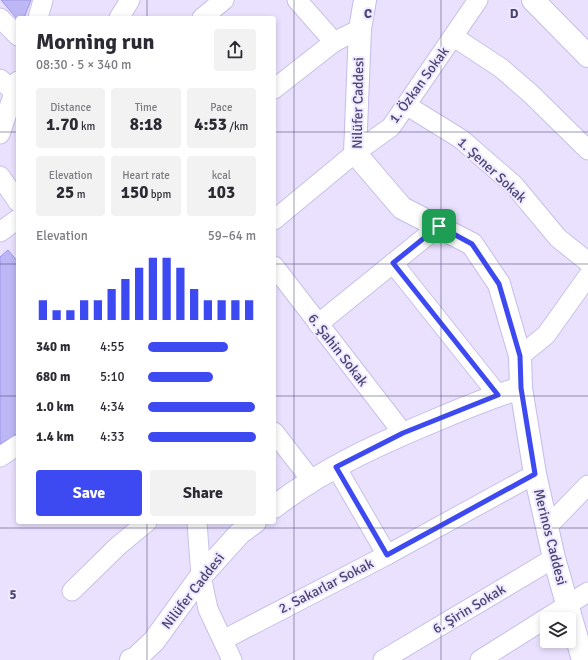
<!DOCTYPE html>
<html lang="en">
<head>
<meta charset="utf-8">
<style>
  :root { --surface:#fff; --page:#f2f2f3; --text:#2b2b33; --muted:#7c7c81; --accent:#3d49f1 }
  body { margin:0; font-family:Signika,sans-serif; background:var(--page); color:var(--text); height:100vh; display:flex; flex-direction:column; font-size:15px; white-space:nowrap }
  * { box-sizing:border-box; margin:0 }
  p { font-size:13px; color:var(--muted) }
  .icon { flex:none; width:22px; height:22px; fill:none; stroke:currentColor; stroke-width:2; stroke-linecap:round; stroke-linejoin:round }
  .map { position:relative; flex:1; overflow:hidden }
  .details { position:absolute; left:16px; top:16px; width:260px; height:508px; display:flex; flex-direction:column; background:var(--surface); border-radius:4px; box-shadow:0 2px 6px #0003 }
  .details>* { flex:none }
  .controls { position:absolute; left:540px; top:612px; display:grid; gap:8px }
  .controls a { display:grid; place-items:center; width:36px; height:36px; border-radius:4px; background:var(--surface); box-shadow:0 2px 6px #0003; font-size:20px }
  .pin { position:absolute; display:grid; place-items:center; width:34px; height:34px; color:#fff; margin:-17px; border-radius:8px; box-shadow:0 2px 6px #0006 }
  .round { display:grid; place-items:center; flex:none; width:42px; height:42px; border-radius:4px; background:var(--page) }
  .overview { display:flex; align-items:center; justify-content:space-between; height:68px; padding:0 20px }
  h1 { font-size:22px; font-weight:700; line-height:30px }
  .stats { display:grid; grid-template-columns:repeat(3,1fr); gap:6px; height:68px; padding:4px 20px }
  .stats div { display:grid; align-content:center; border-radius:4px; background:var(--page); text-align:center }
  .stats b { font-size:17px; font-weight:700 }
  .stats small { font-size:11px; font-weight:400 }
  .stats p { font-size:11px }
  .chart { height:112px; padding:8px 20px }
  .chart p { display:flex; justify-content:space-between }
  .chart svg { width:100%; height:72px; margin-top:4px; stroke:var(--accent); stroke-width:6 }
  .button { display:flex; gap:8px; margin-top:auto; padding:8px 20px }
  .button a { flex:1; height:46px; border-radius:4px; background:var(--accent); color:#fff; font-size:16px; font-weight:700; line-height:46px; text-align:center }
  .button a+a { background:var(--page); color:var(--text) }
  ul { padding:0 20px; list-style:none; font-size:13px }
  li { display:grid; grid-template-columns:64px 48px 1fr; align-items:center; height:30px }
  li i { height:10px; border-radius:5px; background:var(--accent) }
  .map>svg:first-child { display:block }
  .building { fill:#bdb7f5; stroke:#9d96e9 }
  .lines { fill:none; stroke-linecap:round; stroke-linejoin:round }
  .street-casing { stroke:#c8c1e7; stroke-width:21 }
  .secondary-casing { stroke:#c4bcea; stroke-width:24 }
  .street { stroke:#fff; stroke-width:19 }
  .secondary { stroke:#fff; stroke-width:22 }
  .route-casing { stroke:#fff; stroke-width:8 }
  .route { stroke:#3d49f1; stroke-width:5 }
  .grid { fill:none; stroke:#494677; stroke-width:1; stroke-opacity:0.55 }
  .labels { text-anchor:middle; dominant-baseline:central; stroke-width:4; stroke-linejoin:round; paint-order:stroke }
  .street-label { font-size:14px; fill:#494677; stroke:#f0e9ff }
  .grid-label { font-size:13px; text-anchor:middle; font-weight:bold; fill:#494677; stroke:#f0e9ff; stroke-width:4; stroke-linejoin:round; paint-order:stroke }
</style>
</head>
<body>
<div class="map">
<svg width="588" height="660" viewBox="0 0 588 660">
  <rect width="100%" height="100%" fill="#eae1fe"/>
  <!-- building -->
  <g class="building">
    <path d="M1 0H31L24 18H18V20Z"/>
    <path d="M8 250 18 262V433L0 444V257Z"/>
  </g>
  <g class="lines">
    <!-- street casing -->
    <g class="street-casing">
      <g id="street">
        <path d="M297 0 334 42"/>
        <path d="M0 18 18 36"/>
        <path d="M38 18 43 0"/>
        <path d="M119 18 130 0"/>
        <path d="M202 18 224 0"/>
        <path d="M454 37 501 68 531 94 588 150"/>
        <path d="M0 79 14 92"/>
        <path d="M274 89 334 42 360 29"/>
        <path d="M406 105 461 139 514 185 558 238 588 262"/>
        <path d="M0 134 18 81"/>
        <path d="M0 176 18 202"/>
        <path d="M274 220 355 153 391 127 478 0"/>
        <path d="M0 232 18 219"/>
        <path d="M393 263 498 395"/>
        <path d="M274 266 403 433"/>
        <path d="M318 324 439 226"/>
        <path d="M520 356 546 335 588 276"/>
        <path d="M274 432 312 481"/>
        <path d="M0 457 18 445"/>
        <path d="M336 467 387 555"/>
        <path d="M197 522 201 576 208 609 232 660"/>
        <path d="M548 526 588 485"/>
        <path d="M72 591 118 546 147 522"/>
        <path d="M223 640 387 555 535 474"/>
        <path d="M383 660 554 558"/>
        <path d="M480 660 588 592"/>
      </g>
    </g>
    <!-- secondary casing -->
    <g class="secondary-casing">
      <g id="secondary">
        <path d="M533 0 588 56"/>
        <path d="M521 388 535 474 554 558 583 660"/>
        <path d="M274 507C324 468 383 442 441 418 467 407 493 396 521 388L520 356 499 284 472 244 402 208 355 153 360 29 365 0"/>
        <path d="M131 660 135 659 154 641 201 576 240 533 255 522"/>
      </g>
    </g>
    <!-- street -->
    <use href="#street" class="street"/>
    <!-- secondary -->
    <use href="#secondary" class="secondary"/>
  </g>
  <g class="lines">
    <!-- route casing -->
    <g class="route-casing">
      <path id="route" d="M439 226 472 244 499 284 520 356 521 388 535 474 387 555 336 467 403 433 498 395 393 263Z"/>
    </g>
    <!-- route -->
    <use href="#route" class="route"/>
  </g>
  <!-- grid -->
  <path class="grid" d="M147 0V18M294 0V660M441 0V660M0 132H18M274 132H588M0 264H18M274 264H588M0 396H18M274 396H588M147 522V660M0 528H588"/>
  <g class="labels">
    <!-- street labels -->
    <g class="street-label">
      <text transform="translate(419 85) rotate(-54)">1. Özkan Sokak</text>
      <text transform="translate(358 103) rotate(-89)">Nilüfer Caddesi</text>
      <text transform="translate(492 170) rotate(43)">1. Şener Sokak</text>
      <text transform="translate(338 350) rotate(52)">6. Şahin Sokak</text>
      <text transform="translate(550 537) rotate(76)">Merinos Caddesi</text>
      <text transform="translate(326 586) rotate(-27)">2. Sakarlar Sokak</text>
      <text transform="translate(193 591) rotate(-52)">Nilüfer Caddesi</text>
      <text transform="translate(469 609) rotate(-31)">6. Şirin Sokak</text>
    </g>
  </g>
  <g class="grid-label">
    <text x="368" y="18">C</text>
    <text x="514" y="18">D</text>
    <text x="13" y="599">5</text>
  </g>
</svg>
<div class="controls">
<a><svg class="icon" aria-label="layers" viewBox="0 0 24 24"><path d="M12 4l9 5-9 5-9-5zM3 14l9 5 9-5"/></svg></a>
</div>
<div class="pin" style="left:439px;top:226px;background:#1e9e55"><svg class="icon" aria-label="arrive" viewBox="0 0 24 24"><path d="M6 21V4h12l-3 4 3 4H6"/></svg></div>
<section class="details">
<div class="overview"><div><h1>Morning run</h1><p>08:30 · 5 × 340 m</p></div><a class="round"><svg class="icon" aria-label="share" viewBox="0 0 24 24"><path d="M12 15V3M7 8l5-5 5 5M5 13v7h14v-7"/></svg></a></div>
<div class="stats">
<div><p>Distance</p><b>1.70<small> km</small></b></div>
<div><p>Time</p><b>8:18</b></div>
<div><p>Pace</p><b>4:53<small> /km</small></b></div>
</div>
<div class="stats">
<div><p>Elevation</p><b>25<small> m</small></b></div>
<div><p>Heart rate</p><b>150<small> bpm</small></b></div>
<div><p>kcal</p><b>103</b></div>
</div>
<div class="chart"><p><span>Elevation</span>59–64 m</p>
<svg viewBox="0 0 160 44" preserveAspectRatio="none"><path d="M5 44V32M15 44V38M25 44V38M35 44V32M45 44V32M55 44V25M65 44V19M75 44V12M85 44V6M95 44V6M105 44V12M115 44V25M125 44V32M135 44V32M145 44V32M155 44V32"/></svg>
</div>
<ul>
<li><b>340 m</b>4:55<i style="width:74%"></i></li>
<li><b>680 m</b>5:10<i style="width:60%"></i></li>
<li><b>1.0 km</b>4:34<i style="width:99%"></i></li>
<li><b>1.4 km</b>4:33<i style="width:100%"></i></li>
</ul>
<div class="button"><a>Save</a><a>Share</a></div>
</section>
</div>
</body>
</html>
